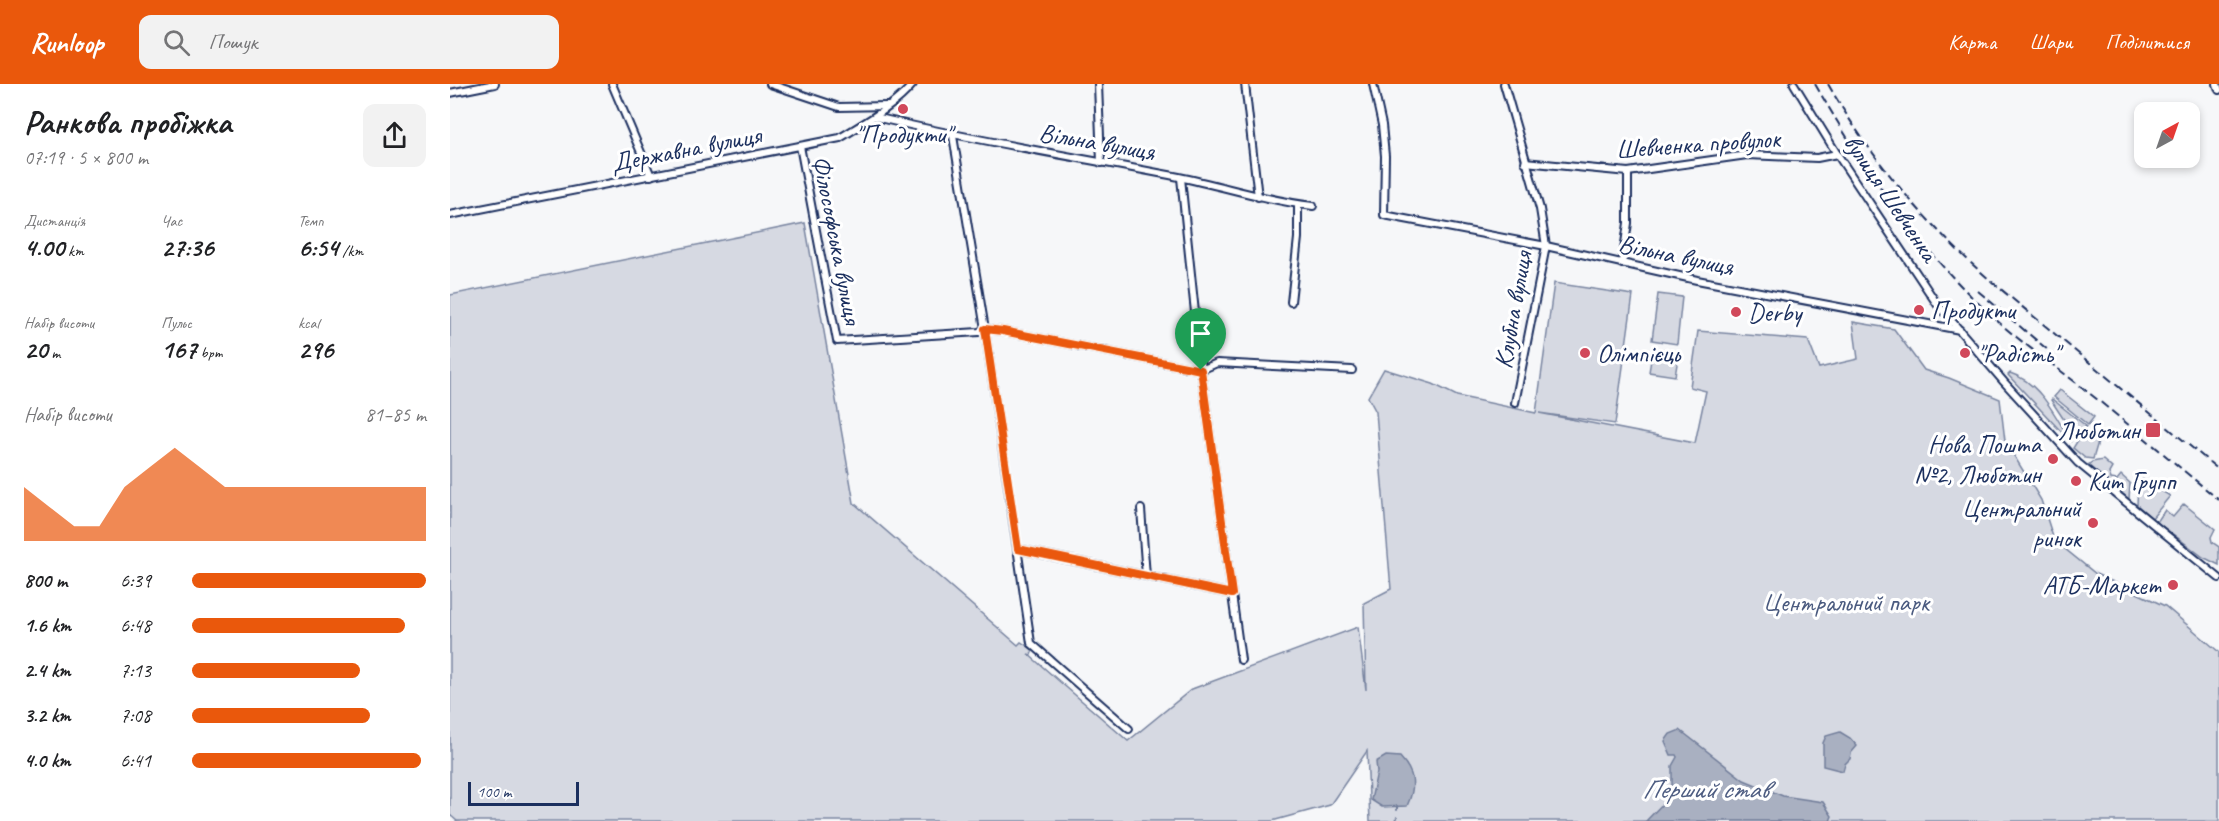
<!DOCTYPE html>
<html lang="uk">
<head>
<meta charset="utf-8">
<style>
  :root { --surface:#fff; --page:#f2f2f2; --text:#202124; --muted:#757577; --accent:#ea580c }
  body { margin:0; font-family:Caveat,sans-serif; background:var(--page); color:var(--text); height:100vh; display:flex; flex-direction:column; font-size:22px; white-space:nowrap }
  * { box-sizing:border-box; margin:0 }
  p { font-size:20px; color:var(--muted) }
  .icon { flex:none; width:33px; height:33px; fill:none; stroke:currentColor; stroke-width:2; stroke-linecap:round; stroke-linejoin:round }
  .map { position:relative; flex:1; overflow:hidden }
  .side { display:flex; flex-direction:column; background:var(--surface); width:450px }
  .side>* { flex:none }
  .needle { width:39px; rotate:40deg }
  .fabs { position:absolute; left:1684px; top:18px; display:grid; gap:12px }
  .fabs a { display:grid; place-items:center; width:66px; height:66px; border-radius:12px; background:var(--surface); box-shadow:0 3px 9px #0003; font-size:30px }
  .scale { position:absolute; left:18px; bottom:15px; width:111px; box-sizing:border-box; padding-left:6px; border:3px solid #1b2f5e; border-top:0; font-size:16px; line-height:21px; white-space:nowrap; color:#1b2f5e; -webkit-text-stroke:4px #fff; paint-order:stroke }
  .pin { position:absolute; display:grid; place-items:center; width:51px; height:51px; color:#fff; margin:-62px -26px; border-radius:50% 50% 50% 0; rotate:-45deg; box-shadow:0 0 6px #0007 }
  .pin .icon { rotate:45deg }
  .round { display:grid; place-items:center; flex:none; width:63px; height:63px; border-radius:12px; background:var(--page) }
  .headline { display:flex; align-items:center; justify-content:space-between; height:102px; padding:0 24px }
  h1 { font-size:33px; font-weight:700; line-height:45px }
  .metrics { display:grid; grid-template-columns:repeat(3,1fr); gap:9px; height:102px; padding:6px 24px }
  .metrics div { display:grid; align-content:center }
  .metrics b { font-size:26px; font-weight:700 }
  .metrics small { font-size:16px; font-weight:400 }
  .metrics p { font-size:16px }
  .chart { height:168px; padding:12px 24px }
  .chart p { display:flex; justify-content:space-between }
  .chart svg { width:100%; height:108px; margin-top:6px; fill:var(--accent); opacity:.7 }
  ul { padding:0 24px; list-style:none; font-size:20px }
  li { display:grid; grid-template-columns:96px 72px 1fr; align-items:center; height:45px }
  li i { height:15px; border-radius:8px; background:var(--accent) }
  header { display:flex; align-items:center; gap:36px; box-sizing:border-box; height:84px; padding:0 30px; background:var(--accent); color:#fff }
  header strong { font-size:28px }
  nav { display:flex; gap:33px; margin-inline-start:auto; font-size:21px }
  .search { width:420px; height:54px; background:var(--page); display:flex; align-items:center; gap:15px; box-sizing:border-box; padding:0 21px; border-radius:12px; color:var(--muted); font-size:22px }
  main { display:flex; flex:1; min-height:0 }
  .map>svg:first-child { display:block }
  .green { fill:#d6d9e2; stroke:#7884a0; stroke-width:1.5 }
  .water { fill:#a9b0c1; stroke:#707c99; stroke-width:1.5 }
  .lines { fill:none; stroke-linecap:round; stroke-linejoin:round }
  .stream { stroke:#707c99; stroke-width:2 }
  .minor-casing { stroke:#1b2f5e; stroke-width:10 }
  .minor { stroke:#fff; stroke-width:6 }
  .rail { stroke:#1b2f5e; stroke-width:2; stroke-dasharray:9 4.5; stroke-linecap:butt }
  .route-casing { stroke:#fff; stroke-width:12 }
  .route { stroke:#ea580c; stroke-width:8 }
  .poi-dot { fill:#d1495b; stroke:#fff; stroke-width:2 }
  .labels { text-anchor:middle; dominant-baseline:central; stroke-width:6; stroke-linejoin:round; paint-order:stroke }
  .poi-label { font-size:26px; fill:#1b2f5e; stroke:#fff; text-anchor:start }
  .street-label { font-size:26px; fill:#1b2f5e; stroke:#fff }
  .park-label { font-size:26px; fill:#4a5a7f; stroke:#fff }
  .water-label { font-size:27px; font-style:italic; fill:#4d5c81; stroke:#fff }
</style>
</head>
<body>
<header>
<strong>Runloop</strong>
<div class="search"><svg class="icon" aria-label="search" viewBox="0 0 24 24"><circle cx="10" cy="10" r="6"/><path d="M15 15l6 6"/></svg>Пошук</div>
<nav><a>Карта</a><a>Шари</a><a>Поділитися</a></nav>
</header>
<main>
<section class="side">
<div class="headline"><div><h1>Ранкова пробіжка</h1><p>07:19 · 5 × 800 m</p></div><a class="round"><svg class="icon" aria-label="share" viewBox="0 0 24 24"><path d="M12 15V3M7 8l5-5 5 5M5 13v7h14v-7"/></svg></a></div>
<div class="metrics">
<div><p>Дистанція</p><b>4.00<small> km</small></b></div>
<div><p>Час</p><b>27:36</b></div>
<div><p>Темп</p><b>6:54<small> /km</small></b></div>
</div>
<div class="metrics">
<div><p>Набір висоти</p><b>20<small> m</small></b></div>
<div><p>Пульс</p><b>167<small> bpm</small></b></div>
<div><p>kcal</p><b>296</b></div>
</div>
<div class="chart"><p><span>Набір висоти</span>81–85 m</p>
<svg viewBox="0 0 160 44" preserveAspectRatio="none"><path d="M0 44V22L10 30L20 38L30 38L40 22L50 14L60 6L70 14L80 22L90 22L100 22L110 22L120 22L130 22L140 22L150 22L160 22V44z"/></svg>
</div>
<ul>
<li><b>800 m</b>6:39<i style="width:100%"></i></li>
<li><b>1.6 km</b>6:48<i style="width:91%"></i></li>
<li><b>2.4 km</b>7:13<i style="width:72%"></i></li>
<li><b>3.2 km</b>7:08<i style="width:76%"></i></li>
<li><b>4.0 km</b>6:41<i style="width:98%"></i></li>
</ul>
</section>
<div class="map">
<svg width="1769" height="737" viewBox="0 0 1769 737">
  <rect width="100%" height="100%" fill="#f6f7f9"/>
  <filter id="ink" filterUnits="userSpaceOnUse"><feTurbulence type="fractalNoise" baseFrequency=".0167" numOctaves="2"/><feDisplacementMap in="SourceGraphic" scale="12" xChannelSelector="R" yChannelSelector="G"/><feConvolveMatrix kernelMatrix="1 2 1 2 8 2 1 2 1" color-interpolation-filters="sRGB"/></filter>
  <g filter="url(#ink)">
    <!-- green -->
    <g class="green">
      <path d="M355 139 404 419 568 561 571 558 583 566 581 571 578 570 678 657 742 605 908 543 916 606 914 519 941 505 926 328 918 313 934 285 983 300 1007 312 1086 329 1104 199 1183 211 1165 340 1089 329 1245 359 1256 307 1240 303 1248 247 1358 256 1369 284 1408 275 1403 238 1444 245 1474 286 1499 294 1550 315 1555 357 1591 416 1604 456 1646 490 1715 522 1769 568V737H920L917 667 880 721 822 737H7L0 731V211Z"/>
      <path d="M1208 210 1232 213 1227 260 1202 256Z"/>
      <path d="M1203 264 1229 268 1225 292 1199 288Z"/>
      <path d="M1560 289C1590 298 1606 333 1621 358L1558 291Z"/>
      <path d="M1610 306 1644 333 1638 341 1604 313Z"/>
      <path d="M1602 315 1636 342 1626 354 1601 316Z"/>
      <path d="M1639 348 1647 354 1648 358 1643 375 1635 374 1623 364 1628 356 1633 354Z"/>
      <path d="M1653 376 1662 384 1659 389 1661 395 1667 396 1671 391 1680 399 1679 415 1638 381 1642 378Z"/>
      <path d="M1692 395 1720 412 1702 434 1687 421 1688 398Z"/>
      <path d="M1734 420 1765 445 1761 453 1762 458 1769 463V481L1753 473 1707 438 1715 426 1723 433Z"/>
    </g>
    <!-- water -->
    <g class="water">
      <path d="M1230 646 1294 696 1333 712 1373 718 1382 732 1380 737H1196L1222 710V682L1227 673 1226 671H1221L1215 657 1220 650Z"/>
      <path d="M1390 648 1400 654 1407 662 1401 669 1400 675 1395 680 1393 687 1373 682V659L1376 652Z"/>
      <path d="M936 672 950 673C965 689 966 703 957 722L932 723 921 716 927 688 926 678Z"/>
    </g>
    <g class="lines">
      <!-- stream -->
      <g class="stream">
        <path d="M947 726V722"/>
        <path d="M946 737 947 733"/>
      </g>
      <!-- minor casing -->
      <g class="minor-casing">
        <g id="minor">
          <path d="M162 0 201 92"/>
          <path d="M320 0 389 23 437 22"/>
          <path d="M648 0 651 79"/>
          <path d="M795 0 808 113"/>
          <path d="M923 0 932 41 935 72 934 131 1096 162 1247 196 1510 246"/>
          <path d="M1054 0 1090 125 1096 162 1065 319"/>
          <path d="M1344 0 1387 70 1487 220 1554 298 1628 379 1769 494"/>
          <path d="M1767 0 1769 6"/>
          <path d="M0 9 45 0"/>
          <path d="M425 33C525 57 628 73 729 93 774 102 817 117 863 122"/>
          <path d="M503 52 535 245 581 559 679 645"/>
          <path d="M350 62 387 257 529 248 535 245 553 247 751 286 767 279 902 286"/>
          <path d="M1075 78 1178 88 1297 71 1367 74 1387 70"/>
          <path d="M731 94 751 286 791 576"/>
          <path d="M0 131 390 54C414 39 445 22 463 0"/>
          <path d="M1172 180 1178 139V88"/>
          <path d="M841 218 848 154V121"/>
          <path d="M691 425 696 492"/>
          <path d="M568 465 782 510"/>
        </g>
      </g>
      <!-- minor -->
      <use href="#minor" class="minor"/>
      <!-- rail -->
      <g class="rail">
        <path d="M1365 0C1414 85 1470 167 1543 233 1570 258 1600 278 1629 301 1676 338 1722 377 1769 416"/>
        <path d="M1378 0C1420 74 1477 141 1541 197L1769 386"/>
        <path d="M1528 207 1599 267"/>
      </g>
    </g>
  </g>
  <g class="lines" filter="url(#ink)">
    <!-- route casing -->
    <g class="route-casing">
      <path id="route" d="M535 245 553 247 751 286 782 510 568 465Z"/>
    </g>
    <!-- route -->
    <use href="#route" class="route"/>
  </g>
  <!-- markers -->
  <g class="poi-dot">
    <circle cx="453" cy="25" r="6"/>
    <circle cx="1469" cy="226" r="6"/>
    <circle cx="1286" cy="228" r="6"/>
    <circle cx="1135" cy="269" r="6"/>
    <circle cx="1515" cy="269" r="6"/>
    <rect x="1695" y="338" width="16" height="16" rx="3"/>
    <circle cx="1603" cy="375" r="6"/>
    <circle cx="1626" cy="397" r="6"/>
    <circle cx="1643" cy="439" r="6"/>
    <circle cx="1723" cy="501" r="6"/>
  </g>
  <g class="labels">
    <!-- poi labels -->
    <g class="poi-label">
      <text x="453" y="50" text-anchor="middle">"Продукти"</text>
      <text x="1481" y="226">Продукти</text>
      <text x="1298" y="228">Derby</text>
      <text x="1147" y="269">Олімпієць</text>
      <text x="1527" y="269">"Радість"</text>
      <text x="1690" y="346" text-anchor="end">Люботин</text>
      <text x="1591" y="360" text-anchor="end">Нова Пошта<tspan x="1591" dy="30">№2, Люботин</tspan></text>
      <text x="1638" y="397">Кит Групп</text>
      <text x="1631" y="424" text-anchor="end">Центральний<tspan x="1631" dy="30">ринок</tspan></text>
      <text x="1711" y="501" text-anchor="end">АТБ-Маркет</text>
    </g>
    <!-- street labels -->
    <g class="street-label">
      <text transform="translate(647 58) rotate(10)">Вільна вулиця</text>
      <text transform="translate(1248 60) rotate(-4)">Шевченка провулок</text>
      <text transform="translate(236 65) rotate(-11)">Державна вулиця</text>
      <text transform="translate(1441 114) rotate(56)">вулиця Шевченка</text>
      <text transform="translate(387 156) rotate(79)">Філософська вулиця</text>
      <text transform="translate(1226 171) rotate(12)">Вільна вулиця</text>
      <text transform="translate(1063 226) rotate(-80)">Клубна вулиця</text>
    </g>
    <!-- park labels -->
    <g class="park-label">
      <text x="1396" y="518">Центральний парк</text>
    </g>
    <!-- water labels -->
    <g class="water-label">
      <text x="1255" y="705">Перший став</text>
    </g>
  </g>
</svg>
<div class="fabs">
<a><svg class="needle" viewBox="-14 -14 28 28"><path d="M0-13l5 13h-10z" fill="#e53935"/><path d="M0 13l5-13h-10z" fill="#757577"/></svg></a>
</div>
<div class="scale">100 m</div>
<div class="pin" style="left:751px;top:286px;background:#1e9e55"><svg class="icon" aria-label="arrive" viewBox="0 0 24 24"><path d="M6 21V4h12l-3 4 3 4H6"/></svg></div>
</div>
</main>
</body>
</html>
